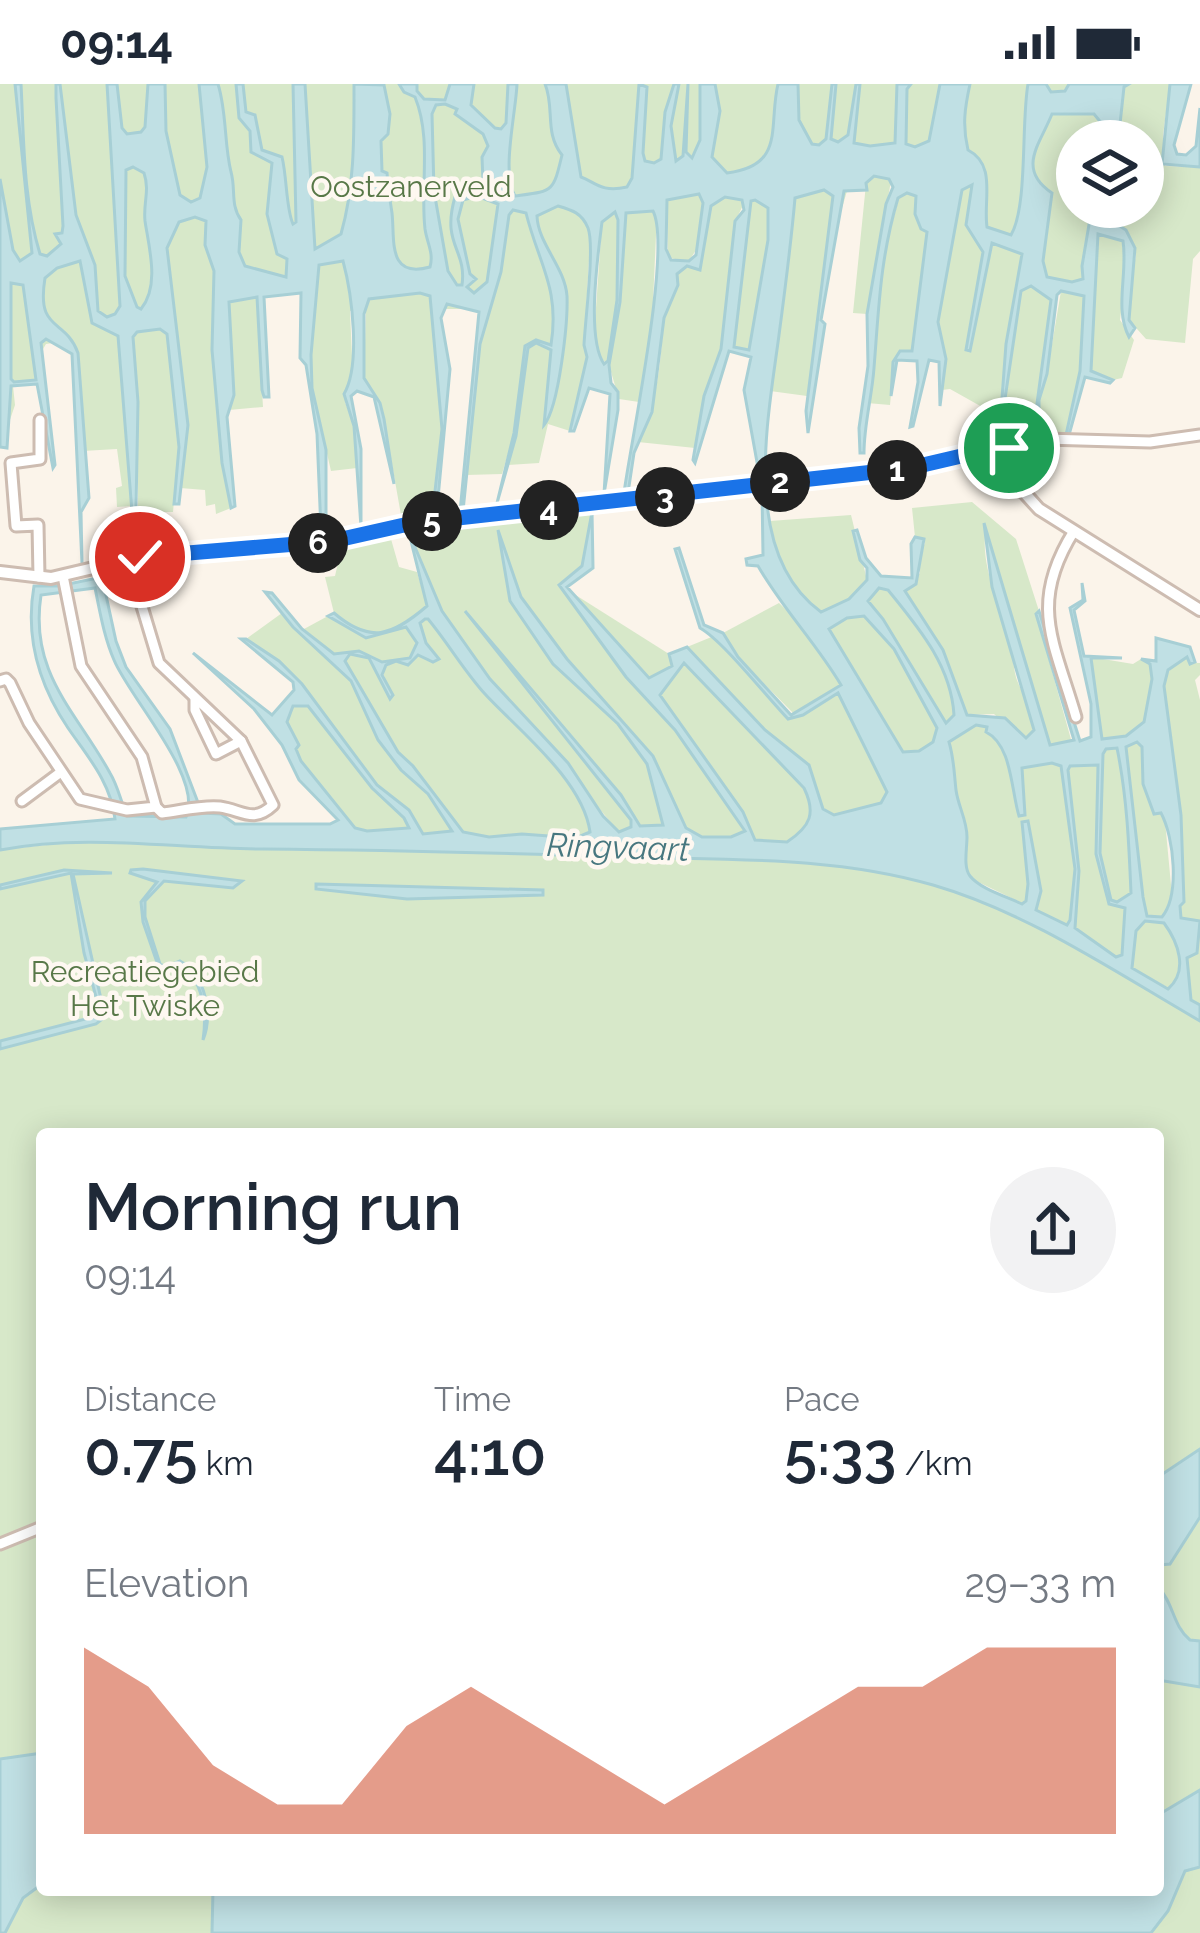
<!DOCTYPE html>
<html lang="en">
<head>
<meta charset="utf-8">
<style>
  :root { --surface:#fff; --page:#f2f2f3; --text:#1f2937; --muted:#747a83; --accent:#da735a }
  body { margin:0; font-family:Raleway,sans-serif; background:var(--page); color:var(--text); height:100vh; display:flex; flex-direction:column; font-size:45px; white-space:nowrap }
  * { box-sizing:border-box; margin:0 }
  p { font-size:39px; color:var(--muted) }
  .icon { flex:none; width:66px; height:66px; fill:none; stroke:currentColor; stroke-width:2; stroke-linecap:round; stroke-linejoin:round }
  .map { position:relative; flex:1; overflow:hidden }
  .details { position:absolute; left:36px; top:1044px; width:1128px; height:768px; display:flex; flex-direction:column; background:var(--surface); border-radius:12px; box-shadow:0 6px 30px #0003 }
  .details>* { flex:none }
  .fabs { position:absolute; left:1056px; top:36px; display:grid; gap:24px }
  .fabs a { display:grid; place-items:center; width:108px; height:108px; border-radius:50%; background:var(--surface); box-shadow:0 6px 30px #0003; font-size:60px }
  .pin { position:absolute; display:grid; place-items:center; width:102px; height:102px; color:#fff; margin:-51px; border:6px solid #fff; border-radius:50%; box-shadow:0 3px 12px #0007 }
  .km { position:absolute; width:60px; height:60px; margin:-30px; border-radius:50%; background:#222; color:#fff; font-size:33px; line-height:60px; text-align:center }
  .round { display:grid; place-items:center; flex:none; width:126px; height:126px; border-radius:63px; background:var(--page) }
  .headline { display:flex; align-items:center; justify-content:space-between; height:204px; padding:0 48px }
  h1 { font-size:66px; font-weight:600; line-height:90px }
  .figures { display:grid; grid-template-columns:repeat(3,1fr); gap:18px; height:204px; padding:12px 48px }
  .figures div { display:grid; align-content:center }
  .figures b { font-size:60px; font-weight:600 }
  .figures small { font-size:33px; font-weight:400 }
  .figures p { font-size:33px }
  .chart { height:336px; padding:24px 48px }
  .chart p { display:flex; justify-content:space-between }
  .chart svg { width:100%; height:216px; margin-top:12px; fill:var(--accent); opacity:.7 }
  .status { display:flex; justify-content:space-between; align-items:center; height:84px; padding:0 60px; background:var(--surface); direction:ltr }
  .status svg { height:33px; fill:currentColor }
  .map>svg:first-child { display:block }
  .green { fill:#d7e8c9; fill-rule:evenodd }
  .water { fill:#c0e0e4; stroke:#a7cfd5; stroke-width:3; fill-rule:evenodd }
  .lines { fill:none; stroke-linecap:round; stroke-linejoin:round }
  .minor-casing { stroke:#cdbcb1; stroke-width:15 }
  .tertiary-casing { stroke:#cdbcb1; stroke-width:16 }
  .minor { stroke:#fff; stroke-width:9 }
  .tertiary { stroke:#fff; stroke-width:10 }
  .route-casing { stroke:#fff; stroke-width:24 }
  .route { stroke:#1a73e8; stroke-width:15 }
  .labels { text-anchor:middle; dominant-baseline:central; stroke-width:9; stroke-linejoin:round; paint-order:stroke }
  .park-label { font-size:30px; fill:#587848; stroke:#fef8f1 }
  .water-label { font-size:33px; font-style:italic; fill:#47777f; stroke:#fef8f1 }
</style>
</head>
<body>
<div class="status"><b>09:14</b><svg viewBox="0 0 49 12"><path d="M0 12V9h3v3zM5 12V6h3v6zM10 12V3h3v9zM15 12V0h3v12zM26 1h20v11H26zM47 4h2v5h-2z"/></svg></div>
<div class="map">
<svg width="1200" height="1849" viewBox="0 0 1200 1849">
  <rect width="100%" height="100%" fill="#fbf4ea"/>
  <!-- green -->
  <g class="green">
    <path d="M0 0H1170L1163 51 1165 82 1200 83V167L1193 175 1185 259 1146 255 1129 236 1130 196 1136 172 1112 123H1143V57H1116L1114 50 1122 24 1096 33 1103 41 1100 57H1077V123H1092L1083 195 1072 198 1047 193 1043 177 1052 109 1022 101 1017 141 1011 151 987 144 983 115 973 101 983 168 971 266 992 158 1022 170 1006 260 1001 329 991 328 950 305 942 306 946 275 938 239 962 107 891 97 867 230 853 229 866 100 847 107 826 179 807 312 770 307 790 170 794 114 768 124V156L753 253 749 266 733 263 751 118 744 119 735 138 721 265 704 312 695 364 638 358C658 321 660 278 664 236 666 219 678 207 677 190L687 182 700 186 711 122 703 114 699 161 689 177 668 174 667 118 657 129 652 240 639 318 619 315 609 281 598 272 595 238 602 138 587 141 590 159 584 261 587 273 570 347 548 340 539 379 507 381 517 344 528 264 536 259 551 266 544 340C557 324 569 232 567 210 564 182 538 159 537 131L526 133 554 210 551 261 536 256 525 262 514 349 502 390 466 391 480 260 489 225H441L434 235 442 345 433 425 401 431 384 335 380 319 364 294 366 224 350 227 353 295 345 318 354 342 357 384 331 387 312 304 311 278 300 274 302 208 278 207 256 211 263 323 229 326 234 310 229 217 212 209 222 379 231 424 216 430 215 420 206 422 205 406 180 404 188 341 175 232 166 247 179 363 173 428H138V318L132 252 118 253 131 422 117 423 116 404 122 402 117 365 83 367 78 269 75 260 56 248 53 259 46 260 34 280 35 300 13 302 15 321 0 365Z"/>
    <path d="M907 109 916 112 927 148 915 254 912 268 894 278 890 321 867 319 873 300 881 181 899 114Z"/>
    <path d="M1098 150 1123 157 1127 180 1120 236 1134 256 1122 294 1113 296 1091 288Z"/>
    <path d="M1031 202 1051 216 1038 315 1047 290 1061 207 1084 212 1080 287 1066 351 1039 352 1006 362 1002 355 1007 287 1021 207Z"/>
    <path d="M972 418 1016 455 1039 527 1036 530 1072 659 1050 661 986 444C979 482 1002 525 1011 563 1014 575 1013 589 1019 601 1026 616 1038 634 1031 653L1019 652 994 630 966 631 943 566 904 507 920 489 919 472 925 459 924 455 915 453 912 424Z"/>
    <path d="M592 428 582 482 559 502 626 593 675 646 746 747 731 753H702L686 745 653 672 567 575 521 513 500 453 510 517 618 640 647 680 663 741 619 748 490 595 442 527 409 449 446 441Z"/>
    <path d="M851 431 867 496 849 515 821 528C791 506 777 472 770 437Z"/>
    <path d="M389 448 399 483 417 488 427 522 406 542 412 546 417 565 410 574 382 579 370 571 334 570 304 545 328 532 350 544 334 529 325 493 335 492 338 479 335 463Z"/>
    <path d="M879 504 888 506C918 544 951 580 954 631L988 643 1022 684 1103 670 1106 665 1137 657 1142 663 1165 737 1176 854 1198 838 1181 834V731L1164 602C1168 585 1172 581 1188 572L1190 579H1200V591L1195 596 1200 616V921L1132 884 1067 841 972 795 967 786 886 771 890 760 933 752 938 742 945 740 936 705 903 668 828 545Z"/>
    <path d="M574 510 669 570 672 582 649 595Z"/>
    <path d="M779 519 795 534 841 601 795 631 738 573 723 549Z"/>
    <path d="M282 529 351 597 378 656 401 686 428 710 454 747 423 751 409 726 377 701 302 600 279 577 246 555Z"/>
    <path d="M428 534C448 559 464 587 485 609 520 648 581 692 590 749L576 754 470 752 457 743 413 681 398 668 345 576 350 569 369 574 391 614 382 585 396 577 408 580 425 559 420 539Z"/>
    <path d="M714 552 788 635 803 631 838 608 887 708 881 719 833 731 823 725 809 681 765 646 687 563Z"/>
    <path d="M1091 573 1133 580 1141 575 1150 580 1152 595 1144 638 1126 652 1102 655Z"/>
    <path d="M684 579 805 705C816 731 811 742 787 758L755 756 742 734V728L660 611Z"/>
    <path d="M293 622H308L372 704 404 734 409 744 367 747 356 744 301 677 287 638Z"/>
    <path d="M93 756C271 765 449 767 628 773 731 776 834 772 934 801 1029 829 1115 889 1200 937V1849H0V766ZM42 1050H1158V1806H42Z"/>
  </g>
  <!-- water -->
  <g class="water">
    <path d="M15 0H21C24 57 23 114 40 170L47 172 61 160 55 150 62 149 63 142 56 14V0H60L76 131 95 181 98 227 107 233 115 230 120 222 107 0H117L122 44 127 50 141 48 145 43 148 0H165L166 47 180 111 191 118 200 114 207 83 199 0H218C227 29 224 60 231 88 236 105 230 121 241 136L239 168 245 182 286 193 287 175 277 170 267 130 272 79 251 68 250 47 239 34 236 0H243L246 28 255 31 262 66 282 73C287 93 286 125 293 140L296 138 293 0H305L315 165 341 150C355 101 354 51 354 0L384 1 390 30 388 50 381 57 382 87 387 89C388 104 390 116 392 129 395 156 387 195 430 183 434 169 427 159 425 145 420 102 432 55 415 13L404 8 399 0H417V7L424 15 445 16 450 0H474L471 21 495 44 501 45 506 39 508 0H517C516 28 501 90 515 112 553 107 553 109 562 71 544 49 555 24 545 0H566L581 93C595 98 601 109 627 103L632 94 639 0 647 3 643 69 645 77 654 79 661 75 665 28 674 0H679L671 42 676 77 683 72 688 0 686 68 692 74 700 56V0H715L720 27 712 73 727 89C786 82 768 42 778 0H798L799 36 812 60 819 61 826 55 832 0H836L831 55 838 58 848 51 856 0H860L854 59 870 62 895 59 897 0H911L907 5 906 60 915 63 929 57 940 0H970C965 23 962 41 968 66 997 81 983 116 987 143L1011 151C1028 122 1021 39 1028 0H1046L1051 8 1065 7 1069 0H1129L1124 3 1120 40 1114 50 1116 57H1100L1103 41 1094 30H1052C1040 60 1016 85 1052 109L1043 177 1047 193 1072 198 1083 195 1082 182 1092 123H1112L1118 141 1126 146 1135 164 1129 236 1135 244 1129 253C1114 224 1128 190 1123 157L1098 150 1091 287 1113 296 1110 299 1085 293 1069 351H1066L1080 287 1084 212 1061 207 1057 211 1047 290 1039 316V350L1036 327 1051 216 1031 202 1021 207 999 355 1006 260 1022 170 992 159 970 267 966 266 983 168 966 141 972 101 962 106 938 238 946 275 940 322 939 278 929 276 913 342 910 343 918 298 917 277 897 276 891 312 893 278 900 267H912L927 148 921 145 915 130 916 112 907 109 898 114C880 175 879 222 874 284 872 313 864 340 864 369H860L859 344 868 282 867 230 886 120 893 103 889 95 874 92 866 99 867 106 844 107 821 236 825 240 808 349 806 327 833 112 824 106 795 114C791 160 785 206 779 251 768 335 740 469 821 528L849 515 867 496V484L860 476 853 447 857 446 866 474 881 492 912 494 911 460 915 453 924 455 916 500 905 507 943 566 967 631 1005 634 1026 654 1034 646 992 503 984 439 1050 661 1074 656 1036 530 1039 527 1080 657 1091 653V620L1070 524 1083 516 1082 499 1085 517 1074 526 1084 572 1122 574H1091L1102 655 1126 652 1144 638 1152 595 1150 580 1141 575 1156 577V554L1190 563 1195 578 1190 580 1187 573 1168 586 1164 602 1181 731 1184 818 1180 822 1181 834 1200 837 1197 869 1187 874 1191 916 1200 921V937C1115 888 1029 829 933 801 833 772 730 776 627 773 505 769 384 766 263 765 175 765 88 749 0 766V745L115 735C111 699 88 673 68 644 39 601 25 553 34 502H59L102 493 116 557 126 583 170 645 202 729 221 730 235 740H330L338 736 299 696 282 661 254 625 193 569 272 631 294 606 293 598 241 555H246L279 577 302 600 377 701 409 726 423 750 452 747 428 710 401 686 378 656 351 597 293 543 265 508 272 509 302 545 334 570 359 567 382 578 410 574 417 559 406 543 366 554 328 532 334 529C370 560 392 552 427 522L409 449 442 527 490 595 568 679 603 732 619 748 631 743V736L465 527 621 711 640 742 663 741 647 680 618 640 553 580 510 517 498 446 521 513 567 575 653 672 686 744 702 753H731L745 747 675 646 626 593 559 501 582 482 592 428 593 484 567 503 649 594 672 582 669 570 687 563 765 646 809 681 823 725 834 731 881 719 887 708 838 609 803 631 788 635C765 611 723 557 700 544L675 465 679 464 704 541 723 549 738 573 791 631 841 601C816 559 782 524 758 482L747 481 746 475 763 471 762 406 744 306 751 273 729 267 695 379 693 376 704 312 721 265 735 137 744 126 742 116 725 113 711 122 700 186 687 182 677 190 678 201 664 234 652 328 634 369 628 409H624C631 356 672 164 653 127L626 129 620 218 609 281 611 299 618 308V326L604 410 610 310 589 304 574 347H570L587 273 584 261C585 237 595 162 588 144 582 129 572 126 558 122L537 132C538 160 565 183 567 212 568 238 559 323 544 341L551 266 536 259 528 264 516 352 497 419 514 349 525 262 536 256 551 261C560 204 539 181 526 129L513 126 509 131 501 188 480 260 463 427 460 428 479 228 447 220 441 234 450 285 437 425H433L442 345 430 212 420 209 369 215 364 230V294L380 319 384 335 394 400 374 313 357 307 351 312 361 365V443L354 342 344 310C361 281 352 210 343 177L319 181 311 271 312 304 326 366V447H321L317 350 306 281 300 274 301 209 264 213 269 313H264L262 306 257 213 229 218 234 311 227 333 235 422 231 424 222 379 212 266 214 187 205 161 206 137 195 133 179 138 167 164 188 341 179 420H174L179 363 167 250 160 245 137 248 133 253 138 318 136 424 132 428 118 252 92 239 80 177 57 184 45 194C36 249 65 233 78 269L89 414 81 428 82 479 72 270 46 255 41 259 55 381 53 384 37 300 11 302 7 364 0 363V95L13 166 20 177 32 169ZM445 20 457 25 455 30 483 50 488 62 482 73 483 97 455 113C441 161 467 165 462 201H457L448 187 434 107 432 30 436 21ZM133 83 144 89C150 107 143 119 145 137 149 164 160 202 141 225L137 223 125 192 126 86ZM699 110 703 119 696 171 689 177 671 176 666 165 667 116ZM477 112 498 120 487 198 474 209 467 203 476 195 470 190 458 135 463 116ZM755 116 768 124V156L749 266 734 263 751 117ZM615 128 618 136 617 216 608 277 604 280C586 254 598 170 602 138ZM11 199 23 201 36 296 14 298 11 295ZM95 504C100 528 104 553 114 576 129 613 204 694 186 733L127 732C121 718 118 702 110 689 76 627 29 589 41 511ZM879 504 888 506C918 543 951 581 954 631L946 639 883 535 868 517ZM864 532 894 565 937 644 933 658 919 667 903 668 829 545 847 534ZM425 535H428C448 559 464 587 485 610 518 646 583 696 590 748L576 754 522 750 489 753 463 748 413 682 398 668 345 577 350 570 369 574 390 615 393 611 382 591 386 581 396 577 408 581 418 571 433 578 439 575 426 559 420 539ZM684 579 804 704C816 729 811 742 787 758L755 756 743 728 660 611ZM293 622H308L372 704 404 734 409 744 367 747 355 744 301 677 296 665 299 661 287 638ZM976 641 987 643 986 648C1012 661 1011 706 1019 732L1025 731 1022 684 1052 679 1061 682 1075 785 1070 836 1067 841 1036 826 1041 807 1028 737 1022 738 1028 800 1026 817 1022 820C1008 813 980 805 970 792 963 783 967 765 967 753 967 736 958 722 956 706 954 688 954 675 949 658ZM1137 658 1142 663 1143 700 1154 730 1161 729C1174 753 1180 811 1162 833L1147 832 1143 813 1126 663ZM1117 664C1127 713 1129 761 1131 809L1117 818 1111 816 1100 769 1103 670 1106 665ZM1098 681 1096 770 1109 820 1125 824 1122 871 1116 873 1075 844 1079 787 1068 686 1070 682ZM1145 837 1164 839C1178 858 1189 887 1168 905L1132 884 1136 847Z"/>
    <path d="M1170 0H1191L1174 61 1177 70 1186 71 1196 62 1200 24V83L1162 80Z"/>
    <path d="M143 785 242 797 233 804 164 797 145 817V833L160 880 166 883 180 877C206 891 213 931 203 956 207 930 204 896 180 881L167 887 159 884 143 838 141 818 157 798 130 789 131 786Z"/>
    <path d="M64 786 112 789 73 790 105 933 96 940 0 965V957L101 931 84 869 71 789 0 805V801Z"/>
    <path d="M316 800 543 806V811L407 815 316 805Z"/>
    <path d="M1200 1365V1433L1170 1480 1158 1481V1393Z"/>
    <path d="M1158 1503C1174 1519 1172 1541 1190 1556L1200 1557V1603L1158 1596Z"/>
    <path d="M42 1669V1800L23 1814 5 1849H0V1675Z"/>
    <path d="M1200 1706V1783L1185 1787 1168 1827 1151 1849H212L213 1806H1158V1731Z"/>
  </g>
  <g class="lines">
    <!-- minor casing -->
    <g class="minor-casing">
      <g id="minor">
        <path d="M992 373 1045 355 1150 358 1200 351"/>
        <path d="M1074 447C1028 520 1054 557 1076 633"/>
        <path d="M128 476 159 579 241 657 273 721C253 740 242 726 220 723 202 721 180 727 162 729L156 723"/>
        <path d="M39 493 38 441 16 442 11 379 40 375V336"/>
        <path d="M0 597 6 595 10 599 29 639 80 715 127 726 156 723 142 673 81 582 63 492"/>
        <path d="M195 615V626L216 670 241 657"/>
        <path d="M22 717 61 688"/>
        <path d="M0 1460 42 1443"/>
      </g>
    </g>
    <!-- tertiary casing -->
    <g class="tertiary-casing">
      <path id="tertiary" d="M0 488 51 494 140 473 333 457 413 439 910 384 983 369 992 373 1039 425 1200 526"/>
    </g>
    <!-- minor -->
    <use href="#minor" class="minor"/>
    <!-- tertiary -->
    <use href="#tertiary" class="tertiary"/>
  </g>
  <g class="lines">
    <!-- route casing -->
    <g class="route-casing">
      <path id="route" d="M140 473 333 457 413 439 910 384 970 370 992 373 1009 364"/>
    </g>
    <!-- route -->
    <use href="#route" class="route"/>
  </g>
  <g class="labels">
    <!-- park labels -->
    <g class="park-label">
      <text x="411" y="102">Oostzanerveld</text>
      <text x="145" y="887">Recreatiegebied<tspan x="145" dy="34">Het Twiske</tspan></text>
    </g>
    <!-- water labels -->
    <g class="water-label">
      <text transform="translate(618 763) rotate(2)">Ringvaart</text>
    </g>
  </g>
</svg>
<div class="fabs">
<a><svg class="icon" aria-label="layers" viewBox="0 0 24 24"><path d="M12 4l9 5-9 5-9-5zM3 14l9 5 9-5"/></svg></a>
</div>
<div class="pin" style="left:1009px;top:364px;background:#1e9e55"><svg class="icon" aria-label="arrive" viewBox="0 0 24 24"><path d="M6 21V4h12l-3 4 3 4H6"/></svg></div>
<div class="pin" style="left:140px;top:473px;background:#d93025"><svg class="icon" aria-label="check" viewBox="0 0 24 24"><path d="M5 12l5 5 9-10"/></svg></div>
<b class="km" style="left:897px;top:386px">1</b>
<b class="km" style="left:780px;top:398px">2</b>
<b class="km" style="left:665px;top:413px">3</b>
<b class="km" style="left:549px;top:426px">4</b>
<b class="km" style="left:432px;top:437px">5</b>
<b class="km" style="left:318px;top:459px">6</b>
<section class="details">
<div class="headline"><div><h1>Morning run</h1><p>09:14</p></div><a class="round"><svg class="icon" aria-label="share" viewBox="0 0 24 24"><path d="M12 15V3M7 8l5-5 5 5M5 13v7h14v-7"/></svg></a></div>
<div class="figures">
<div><p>Distance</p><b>0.75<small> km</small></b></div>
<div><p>Time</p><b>4:10</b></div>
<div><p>Pace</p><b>5:33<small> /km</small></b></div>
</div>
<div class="chart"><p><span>Elevation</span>29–33 m</p>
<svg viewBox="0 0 160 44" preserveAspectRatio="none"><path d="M0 44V6L10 14L20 30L30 38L40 38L50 22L60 14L70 22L80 30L90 38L100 30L110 22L120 14L130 14L140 6L150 6L160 6V44z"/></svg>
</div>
</section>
</div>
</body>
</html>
